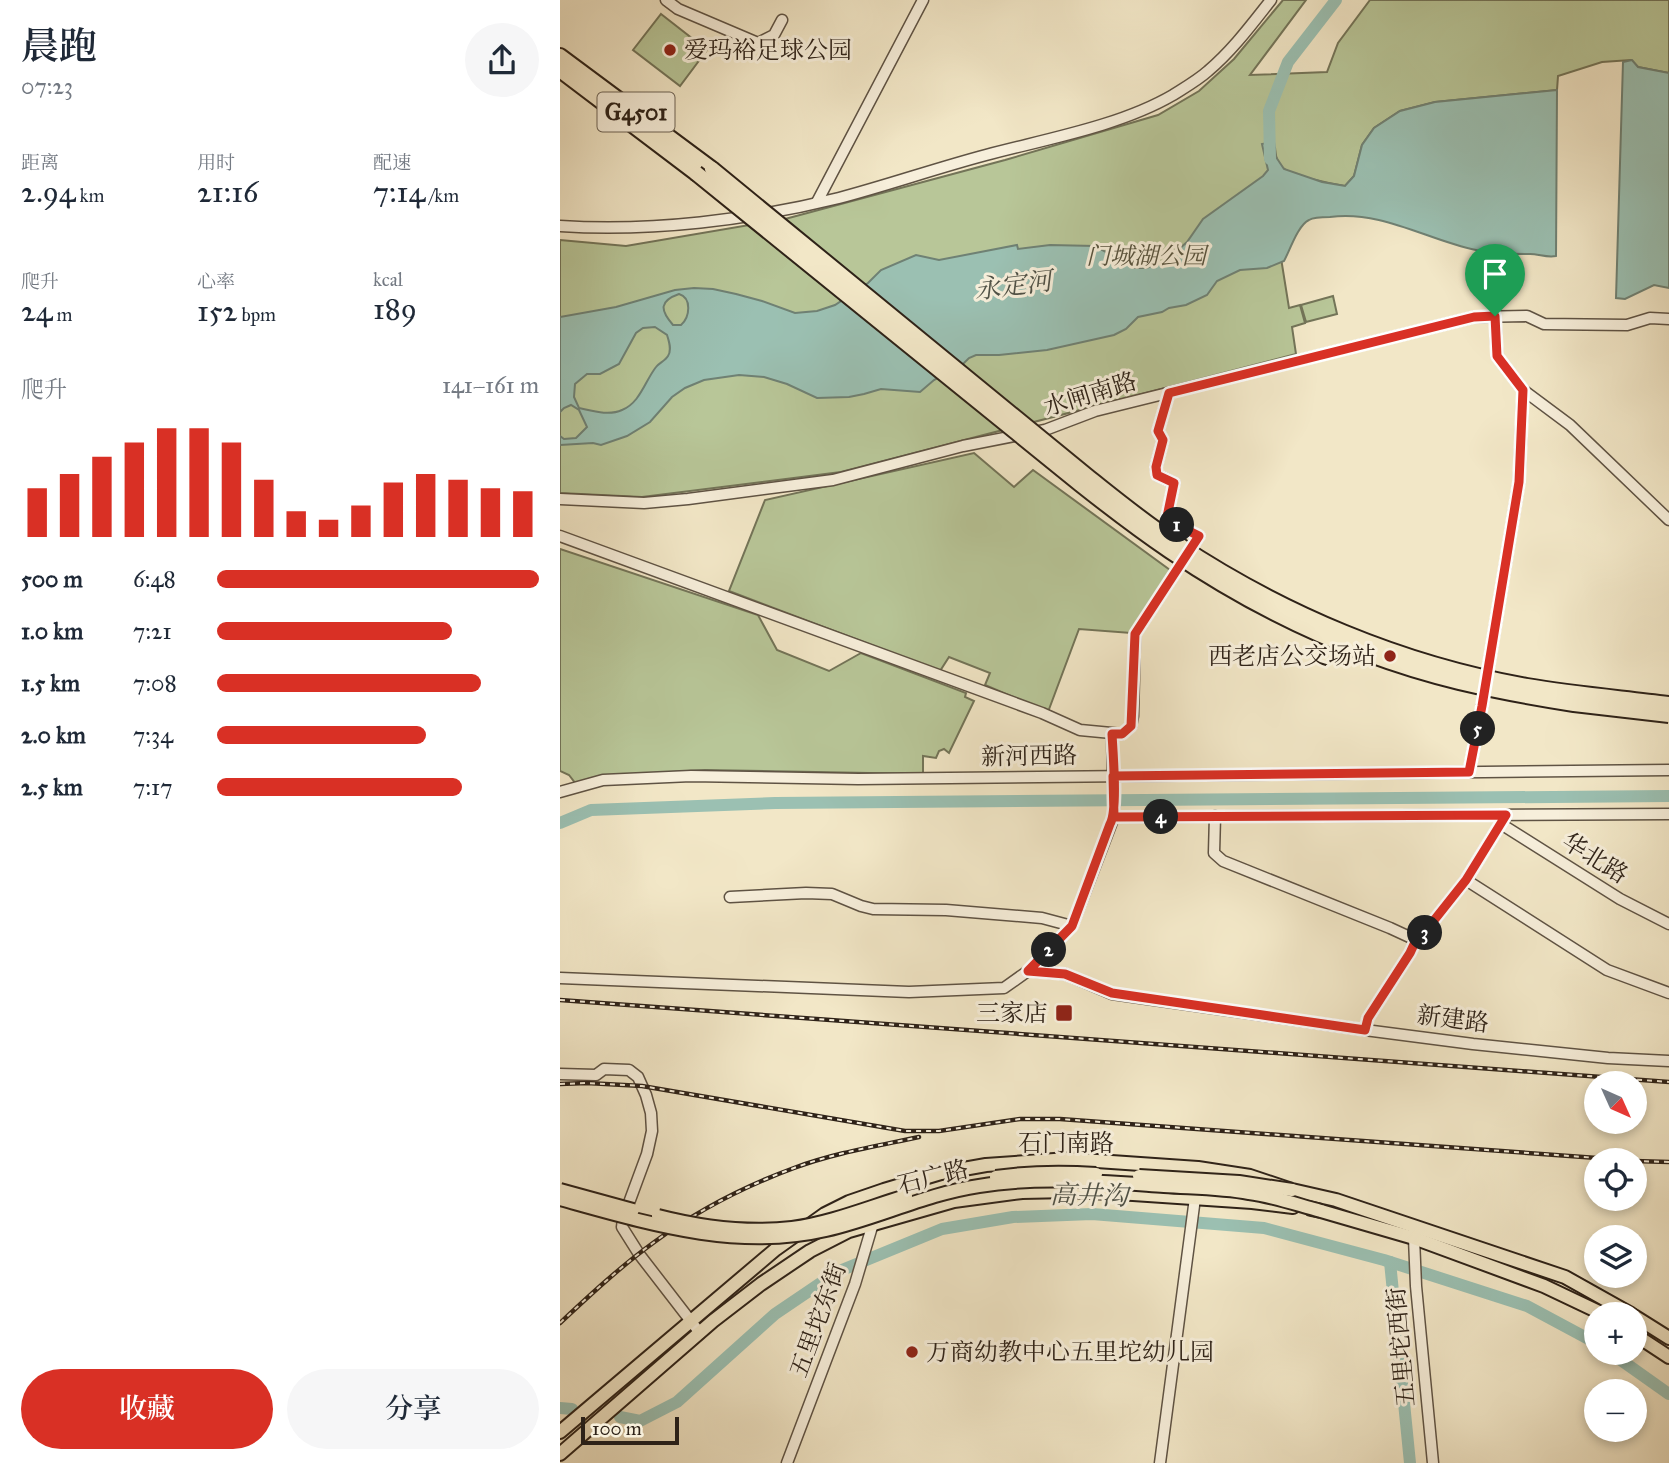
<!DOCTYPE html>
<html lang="zh">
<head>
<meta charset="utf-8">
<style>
  :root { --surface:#fff; --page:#f6f6f7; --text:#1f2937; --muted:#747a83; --accent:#d93025 }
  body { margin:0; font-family:"IM FELL Great Primer","Noto Serif SC",serif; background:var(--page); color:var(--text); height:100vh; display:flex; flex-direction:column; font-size:26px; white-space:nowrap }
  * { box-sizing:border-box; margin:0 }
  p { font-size:23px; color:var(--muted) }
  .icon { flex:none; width:38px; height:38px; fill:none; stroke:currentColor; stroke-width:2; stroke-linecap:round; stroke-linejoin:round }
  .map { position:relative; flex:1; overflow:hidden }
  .panel { display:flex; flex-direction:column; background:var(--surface); width:560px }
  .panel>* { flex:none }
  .needle { width:46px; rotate:135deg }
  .controls { position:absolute; left:1024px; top:1071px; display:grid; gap:14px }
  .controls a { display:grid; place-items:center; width:63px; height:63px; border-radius:50%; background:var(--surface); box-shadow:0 4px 10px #0003; font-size:35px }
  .scale { position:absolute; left:21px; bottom:18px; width:98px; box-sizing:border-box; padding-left:7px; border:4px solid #2e2218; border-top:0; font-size:19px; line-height:24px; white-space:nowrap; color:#2e2218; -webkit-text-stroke:5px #f7efdb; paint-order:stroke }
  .pin { position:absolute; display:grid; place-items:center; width:60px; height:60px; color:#fff; margin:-72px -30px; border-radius:50% 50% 50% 0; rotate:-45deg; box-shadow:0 0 7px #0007 }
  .pin .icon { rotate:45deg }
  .km { position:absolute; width:35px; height:35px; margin:-18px; border-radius:50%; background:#222; color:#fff; font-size:19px; line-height:35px; text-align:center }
  .round { display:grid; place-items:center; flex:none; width:74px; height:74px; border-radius:37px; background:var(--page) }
  .head { display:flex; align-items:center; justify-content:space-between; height:119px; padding:0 21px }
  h1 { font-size:38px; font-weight:600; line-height:52px }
  .metrics { display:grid; grid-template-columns:repeat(3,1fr); gap:10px; height:119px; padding:7px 21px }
  .metrics div { display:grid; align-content:center }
  .metrics b { font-size:30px; font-weight:600 }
  .metrics small { font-size:19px; font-weight:400 }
  .metrics p { font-size:19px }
  .chart { height:196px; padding:14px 21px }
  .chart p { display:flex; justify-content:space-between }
  .chart svg { width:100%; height:126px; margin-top:7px; stroke:var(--accent); stroke-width:6 }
  .primary-button { display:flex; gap:14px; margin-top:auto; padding:14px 21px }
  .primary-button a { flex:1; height:80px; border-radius:42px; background:var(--accent); color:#fff; font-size:28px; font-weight:600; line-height:80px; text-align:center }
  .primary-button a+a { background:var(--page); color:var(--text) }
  ul { padding:0 21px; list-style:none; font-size:23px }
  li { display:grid; grid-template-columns:112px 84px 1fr; align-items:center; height:52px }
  li i { height:18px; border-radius:9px; background:var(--accent) }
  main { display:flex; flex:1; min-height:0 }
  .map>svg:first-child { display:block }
  .green { fill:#b8c698; stroke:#737458; stroke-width:2 }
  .water { fill:#9bc0b2; stroke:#6f8174; stroke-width:2; fill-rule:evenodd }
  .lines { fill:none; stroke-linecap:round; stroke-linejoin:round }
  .river { stroke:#9bc0b2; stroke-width:12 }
  .minor-casing { stroke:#5f5344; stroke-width:13 }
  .major-casing { stroke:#2e2218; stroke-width:16 }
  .highway-casing { stroke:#2e2218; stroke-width:18 }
  .minor { stroke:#f7efdb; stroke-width:10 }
  .major { stroke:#f2e7c7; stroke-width:12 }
  .highway { stroke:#f2e7c7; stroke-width:14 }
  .rail-casing { stroke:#2e2218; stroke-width:4.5 }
  .rail { stroke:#f7efdb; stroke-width:2; stroke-dasharray:5; stroke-linecap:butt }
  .major-bridge-casing { stroke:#2e2218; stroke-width:16; stroke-linecap:butt }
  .highway-bridge-casing { stroke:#2e2218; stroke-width:18; stroke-linecap:butt }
  .major-bridge { stroke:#f2e7c7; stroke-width:12 }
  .highway-bridge { stroke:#f2e7c7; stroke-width:14 }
  .route-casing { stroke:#fff; stroke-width:14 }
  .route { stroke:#d93025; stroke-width:9 }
  .poi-dot { fill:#8f2418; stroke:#f7efdb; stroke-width:2.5 }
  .labels { text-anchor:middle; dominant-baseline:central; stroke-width:6; stroke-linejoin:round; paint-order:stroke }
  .shield { fill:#f7efdb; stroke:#6a6052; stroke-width:2 }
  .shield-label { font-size:23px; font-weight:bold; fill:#2e2218 }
  .poi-label { font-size:24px; fill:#2e2218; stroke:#f7efdb; text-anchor:start }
  .park-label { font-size:24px; font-style:italic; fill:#57533e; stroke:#f7efdb }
  .street-label { font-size:24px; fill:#2e2218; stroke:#f7efdb }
  .water-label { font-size:26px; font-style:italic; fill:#4f5146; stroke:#f7efdb }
</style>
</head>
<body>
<main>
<section class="panel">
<div class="head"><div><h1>晨跑</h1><p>07:23</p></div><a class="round"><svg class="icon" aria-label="share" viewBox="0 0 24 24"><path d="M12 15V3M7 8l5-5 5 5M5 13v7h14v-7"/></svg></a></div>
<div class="metrics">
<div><p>距离</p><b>2.94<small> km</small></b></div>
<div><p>用时</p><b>21:16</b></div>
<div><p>配速</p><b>7:14<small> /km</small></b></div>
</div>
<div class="metrics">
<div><p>爬升</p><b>24<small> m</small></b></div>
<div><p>心率</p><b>152<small> bpm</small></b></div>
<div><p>kcal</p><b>189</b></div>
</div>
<div class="chart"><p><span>爬升</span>141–161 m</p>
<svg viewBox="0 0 160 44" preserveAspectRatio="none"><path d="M5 44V27M15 44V22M25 44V16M35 44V11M45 44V6M55 44V6M65 44V11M75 44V24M85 44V35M95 44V38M105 44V33M115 44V25M125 44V22M135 44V24M145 44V27M155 44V28"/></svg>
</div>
<ul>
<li><b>500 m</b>6:48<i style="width:100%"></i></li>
<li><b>1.0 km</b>7:21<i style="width:73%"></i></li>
<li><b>1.5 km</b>7:08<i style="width:82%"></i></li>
<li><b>2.0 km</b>7:34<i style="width:65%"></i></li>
<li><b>2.5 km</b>7:17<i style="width:76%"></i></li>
</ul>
<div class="primary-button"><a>收藏</a><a>分享</a></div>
</section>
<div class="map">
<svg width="1109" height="1463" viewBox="0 0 1109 1463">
  <rect width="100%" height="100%" fill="#f2e7c7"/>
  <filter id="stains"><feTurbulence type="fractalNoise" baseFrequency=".00286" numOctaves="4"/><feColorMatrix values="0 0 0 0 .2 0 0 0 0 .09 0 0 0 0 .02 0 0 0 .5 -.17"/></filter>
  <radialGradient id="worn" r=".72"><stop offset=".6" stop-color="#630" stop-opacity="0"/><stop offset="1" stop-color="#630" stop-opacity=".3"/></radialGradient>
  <!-- green -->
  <g class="green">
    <path d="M723 0H746L690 75 767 72 778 43 810 0H1109V73L1078 67 1071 60 1042 62 998 76 997 90 875 102 840 111 814 128 802 145 794 176 785 186C772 184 732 176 723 168 717 163 715 154 715 147L709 183 729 308 740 305 745 323 732 327 736 354 281 472 82 497 0 493V240L66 246 225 219 445 160 598 115 639 91 674 59Z"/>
    <path d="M101 14 147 50 120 86 73 50Z"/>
    <path d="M773 296 777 314 746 322 741 305Z"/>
    <path d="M414 453 454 487 473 470 610 570 571 633 519 629 488 712 425 685 430 673 389 657 380 671 169 591 205 500Z"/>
    <path d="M0 549 198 615 217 650 269 671 301 653 406 693 405 697 414 701 389 753 384 749 379 751 376 758 363 756V774L145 770 43 776 16 784 9 775 0 771Z"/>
  </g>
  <!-- water -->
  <g class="water">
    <path d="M1072 60 1078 67 1109 73V288L1094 285 1065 299 1056 298 1063 62Z"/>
    <path d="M997 90 996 256C987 258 979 254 970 254 952 254 933 254 916 250 867 240 822 210 770 217 764 217 754 217 749 220 738 225 730 250 724 261L707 268 680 270 657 281 647 295 626 305 609 308 602 312 578 317 566 329 554 335 487 350 439 355H416L409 358 403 364 374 380 360 392 321 389 304 394 289 397 257 398 227 384 204 377 179 375 144 380 125 388 112 397 90 422 67 436 41 445 33 443 0 445V436L4 439 16 438 27 427 19 410 11 405 4 408 0 412V317L56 307 115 290 134 288 153 289 176 294 202 301 235 313 257 311 275 305 308 283 321 270 356 255 379 260 457 245 458 249 490 245 535 246 575 268H586L604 262 627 242 643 219 703 176 708 170 702 144 714 142 716 157 724 169 762 182 785 186 794 176 802 145 814 128 840 111 875 102ZM119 294C132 298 130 317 121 325H113C100 310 99 301 119 294ZM95 327 107 335C109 341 112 350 108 356 105 361 99 363 96 367 85 381 80 403 62 410 49 416 33 411 19 408L14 397 15 384 27 374H40L59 364 76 333 83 328Z"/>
  </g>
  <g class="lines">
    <!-- river -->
    <g class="river">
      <path d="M710 159 709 111 728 62 776 0"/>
      <path d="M0 823 31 810 215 803 1109 796"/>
      <path d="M830 1262 850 1463"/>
      <path d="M1051 1353 1109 1394"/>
      <path d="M0 1408 12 1409"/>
      <path d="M60 1417 80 1421 117 1402 215 1314 277 1272 382 1229 453 1217 532 1214 704 1228 824 1260 967 1306 1036 1343"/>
    </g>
    <!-- minor casing -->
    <g class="minor-casing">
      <g id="minor">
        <path d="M106 0 118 9 198 43 214 35 222 20"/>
        <path d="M257 202 363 0"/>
        <path d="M0 226C91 232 190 220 279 198 328 185 377 168 426 155 486 139 560 126 613 95 624 88 638 80 648 71 672 51 692 24 711 0"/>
        <path d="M963 390 1010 425 1109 520"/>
        <path d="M0 499 84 503 128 499 273 480 403 446 485 430 535 411 914 317 967 316 984 324 1067 325 1090 318 1109 319"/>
        <path d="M0 536 482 713 520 730 562 734 571 726 573 716 575 634 639 536 613 523 607 517 614 483 597 475 596 467 603 440 598 431 609 393"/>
        <path d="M909 772 922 706 959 482 963 390 937 356 935 316"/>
        <path d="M0 792 43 780 131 776 298 779 1109 770"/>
        <path d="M655 816 654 853 663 861 830 928 856 940"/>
        <path d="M554 817 1109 814"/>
        <path d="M941 824 1060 899 1109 924"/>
        <path d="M906 880 1047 970 1109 993"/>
        <path d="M170 897 246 893 272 894 301 906 313 909 386 910 482 918 512 926"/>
        <path d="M468 971 505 974 552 994 805 1030 913 1044 1048 1058 1109 1061"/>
        <path d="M0 978 349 992 444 988 468 971 512 926 554 817 552 735"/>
        <path d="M805 1030 808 1018 850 953 856 940 860 938 906 880 946 815"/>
        <path d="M0 1074 36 1075 44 1069 69 1070 78 1077 86 1095 91 1113 92 1131 87 1154 63 1219 62 1227 79 1254 140 1333"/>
        <path d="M855 1234 854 1238 856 1286 873 1463"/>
        <path d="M227 1463 295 1284 314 1220"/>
        <path d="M600 1463 635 1198"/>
      </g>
    </g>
    <!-- major casing -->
    <g class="major-casing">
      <g id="major">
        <path d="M751 1209 761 1211 854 1238 984 1286 1043 1314"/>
        <path d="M1074 1316 1109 1338"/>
        <path d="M1074 1334 1109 1357"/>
        <path d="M0 1432 216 1249 265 1214 289 1202 324 1190 381 1173 426 1165 508 1159 638 1168 690 1176 732 1190 776 1200 1005 1277 1071 1314"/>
        <path d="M0 1454 153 1321 201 1284 250 1251 289 1231 394 1201 462 1192 509 1191 573 1194 692 1202 733 1207"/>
      </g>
    </g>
    <!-- highway casing -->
    <g class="highway-casing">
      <g id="highway">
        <path d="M0 56 152 169"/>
        <path d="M0 70 136 173"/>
      </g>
    </g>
    <!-- minor -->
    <use href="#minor" class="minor"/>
    <!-- major -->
    <use href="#major" class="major"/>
    <!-- highway -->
    <use href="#highway" class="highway"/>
    <!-- rail casing -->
    <g class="rail-casing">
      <g id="rail">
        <path d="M0 1000 1109 1082"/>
        <path d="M0 1084 27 1083 82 1086 345 1131H379L460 1119H500L1065 1160"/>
        <path d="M1074 1161 1109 1162"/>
        <path d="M0 1323C30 1295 60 1267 93 1243 135 1212 185 1186 234 1168 274 1153 317 1146 359 1137"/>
      </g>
    </g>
    <!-- rail -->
    <use href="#rail" class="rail"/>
    <!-- major-bridge casing -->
    <g class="major-bridge-casing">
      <g id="major-bridge">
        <path d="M579 1176 679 1182 732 1190"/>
        <path d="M436 1177C470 1172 503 1172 536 1174"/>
        <path d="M0 1190 73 1210"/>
        <path d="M0 1199C87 1223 176 1251 266 1230 318 1218 366 1194 419 1186 479 1176 544 1182 604 1186 633 1188 661 1188 689 1193 713 1196 738 1205 761 1211"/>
        <path d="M98 1216C141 1227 187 1233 232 1228 271 1223 309 1207 346 1196"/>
      </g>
    </g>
    <!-- highway-bridge casing -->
    <g class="highway-bridge-casing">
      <g id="highway-bridge">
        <path d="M152 169 527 476C556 499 585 523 616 543 721 613 842 664 967 686 1014 694 1062 698 1109 704"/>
        <path d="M136 173 520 484C549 507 579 530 610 551 697 610 796 657 899 682 937 691 975 698 1014 704 1046 708 1077 711 1109 715"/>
      </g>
    </g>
    <!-- major-bridge -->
    <use href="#major-bridge" class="major-bridge"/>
    <!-- highway-bridge -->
    <use href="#highway-bridge" class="highway-bridge"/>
  </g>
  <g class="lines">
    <!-- route casing -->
    <g class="route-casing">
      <path id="route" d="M935 316 914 317 609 393 598 431 603 440 596 467 597 475 614 483 607 517 613 523 639 536 575 634 571 726 562 734H552C553 753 558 811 550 824L512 926 468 971 505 974 552 993 805 1030 808 1018 850 953 856 940 860 938 906 880 946 815 554 817 553 776 909 772 922 706 959 482 963 390 937 356 935 316"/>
    </g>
    <!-- route -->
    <use href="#route" class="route"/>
  </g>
  <!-- markers -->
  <g class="poi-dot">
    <circle cx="110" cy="50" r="7"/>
    <circle cx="830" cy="656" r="7"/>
    <rect x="495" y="1004" width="18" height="18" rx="3.5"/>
    <circle cx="352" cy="1352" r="7"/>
  </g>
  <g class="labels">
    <!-- shield labels -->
    <rect class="shield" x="37.5" y="92.5" width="77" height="39" rx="5"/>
    <g class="shield-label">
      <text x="76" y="112">G4501</text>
    </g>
    <!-- poi labels -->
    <g class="poi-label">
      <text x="124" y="50">爱玛裕足球公园</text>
      <text x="816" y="656" text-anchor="end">西老店公交场站</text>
      <text x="488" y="1013" text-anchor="end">三家店</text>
      <text x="366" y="1352">万商幼教中心五里坨幼儿园</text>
    </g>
    <!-- park labels -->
    <g class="park-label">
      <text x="586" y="256">门城湖公园</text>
    </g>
    <!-- street labels -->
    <g class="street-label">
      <text transform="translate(530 394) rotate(-17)">水闸南路</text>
      <text transform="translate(469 756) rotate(-1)">新河西路</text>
      <text transform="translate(1035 858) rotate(32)">华北路</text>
      <text transform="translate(893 1019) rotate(7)">新建路</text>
      <text x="506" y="1143">石门南路</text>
      <text transform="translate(373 1177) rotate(-14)">石广路</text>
      <text transform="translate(258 1320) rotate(-70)">五里坨东街</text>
      <text transform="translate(841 1347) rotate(-95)">五里坨西街</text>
    </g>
    <!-- water labels -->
    <g class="water-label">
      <text transform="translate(453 285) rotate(-7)">永定河</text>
      <text transform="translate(529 1195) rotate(1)">高井沟</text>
    </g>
  </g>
  <rect width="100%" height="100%" filter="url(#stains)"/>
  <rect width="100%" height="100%" fill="url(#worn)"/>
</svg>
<div class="controls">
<a><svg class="needle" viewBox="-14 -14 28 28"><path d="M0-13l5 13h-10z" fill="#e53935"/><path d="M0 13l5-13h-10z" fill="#747a83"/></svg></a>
<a><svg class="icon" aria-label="locate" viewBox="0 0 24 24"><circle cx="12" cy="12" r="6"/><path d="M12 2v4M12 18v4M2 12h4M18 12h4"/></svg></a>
<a><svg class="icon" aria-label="layers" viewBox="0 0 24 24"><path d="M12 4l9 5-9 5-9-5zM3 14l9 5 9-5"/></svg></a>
<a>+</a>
<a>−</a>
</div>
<div class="scale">100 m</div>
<div class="pin" style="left:935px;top:316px;background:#1e9e55"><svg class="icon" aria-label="arrive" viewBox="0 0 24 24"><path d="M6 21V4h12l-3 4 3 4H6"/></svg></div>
<b class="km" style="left:617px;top:525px">1</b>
<b class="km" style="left:489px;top:950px">2</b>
<b class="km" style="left:865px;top:933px">3</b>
<b class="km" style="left:601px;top:817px">4</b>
<b class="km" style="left:918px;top:729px">5</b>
</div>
</main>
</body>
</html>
